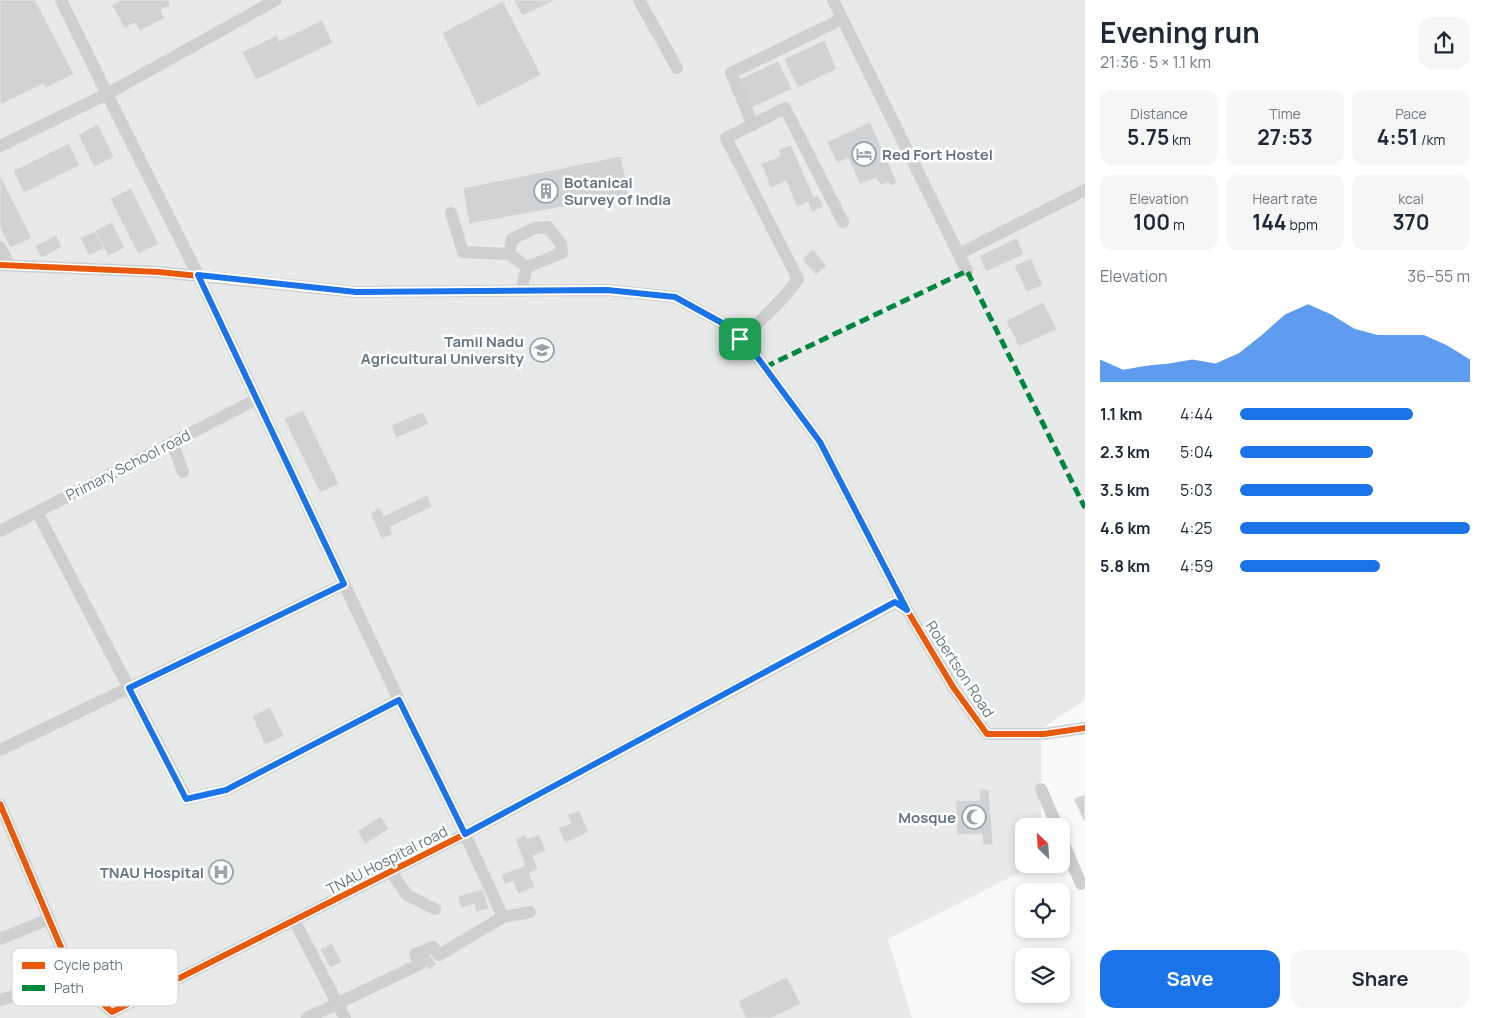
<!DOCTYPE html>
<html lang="en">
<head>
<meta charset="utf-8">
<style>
  :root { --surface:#fff; --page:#f6f6f7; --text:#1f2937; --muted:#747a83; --accent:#1a73e8 }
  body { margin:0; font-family:Manrope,sans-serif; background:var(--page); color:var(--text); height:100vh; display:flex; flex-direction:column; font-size:19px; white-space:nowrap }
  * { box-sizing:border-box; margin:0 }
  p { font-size:16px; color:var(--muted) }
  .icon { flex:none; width:28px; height:28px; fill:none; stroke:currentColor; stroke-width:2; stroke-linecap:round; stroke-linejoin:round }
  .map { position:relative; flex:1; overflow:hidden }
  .drawer { display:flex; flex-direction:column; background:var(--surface); width:400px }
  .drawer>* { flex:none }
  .needle { width:32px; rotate:335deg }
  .tools { position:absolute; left:1015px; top:818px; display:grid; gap:10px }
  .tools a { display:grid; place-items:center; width:55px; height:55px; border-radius:10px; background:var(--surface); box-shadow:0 2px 8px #0003; font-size:25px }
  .pin { position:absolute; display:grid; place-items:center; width:42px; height:42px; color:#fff; margin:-21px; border-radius:10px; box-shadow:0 2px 8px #0006 }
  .round { display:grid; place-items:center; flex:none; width:52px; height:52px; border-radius:15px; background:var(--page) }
  .headline { display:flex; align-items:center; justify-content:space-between; height:85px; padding:0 15px }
  h1 { font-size:28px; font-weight:700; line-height:38px }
  .figures { display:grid; grid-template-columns:repeat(3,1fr); gap:8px; height:85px; padding:5px 15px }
  .figures div { display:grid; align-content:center; border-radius:12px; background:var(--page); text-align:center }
  .figures b { font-size:21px; font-weight:700 }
  .figures small { font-size:14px; font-weight:400 }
  .figures p { font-size:14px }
  .chart { height:140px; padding:10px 15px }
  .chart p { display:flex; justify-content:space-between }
  .chart svg { width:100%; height:90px; margin-top:5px; fill:var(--accent); opacity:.7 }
  .cta { display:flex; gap:10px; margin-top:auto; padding:10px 15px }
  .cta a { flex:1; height:58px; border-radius:15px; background:var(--accent); color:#fff; font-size:20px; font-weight:700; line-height:58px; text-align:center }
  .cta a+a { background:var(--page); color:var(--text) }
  ul { padding:0 15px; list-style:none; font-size:16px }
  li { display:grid; grid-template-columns:80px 60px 1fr; align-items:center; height:38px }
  li i { height:12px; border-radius:6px; background:var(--accent) }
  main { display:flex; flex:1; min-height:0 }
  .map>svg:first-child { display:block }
  .built { fill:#e8e9e9 }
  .building { fill:#d0d2d3; stroke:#e8e8e8 }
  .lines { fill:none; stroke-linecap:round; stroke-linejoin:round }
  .minor { stroke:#cecfd0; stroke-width:12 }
  .quiet { stroke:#00873e; stroke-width:5; stroke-dasharray:10 5; stroke-linecap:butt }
  .cycleway-casing { stroke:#fff; stroke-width:9 }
  .cycleway { stroke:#e8590c; stroke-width:6 }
  .route-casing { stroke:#fff; stroke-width:10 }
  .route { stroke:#1a73e8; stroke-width:6 }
  .labels { text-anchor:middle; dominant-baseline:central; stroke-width:5; stroke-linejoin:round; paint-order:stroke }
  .poi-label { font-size:15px; font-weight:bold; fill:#657683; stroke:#fff; text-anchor:end }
  .street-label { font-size:15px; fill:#657683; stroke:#fff }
  .key { fill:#fff; stroke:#d1d6da; stroke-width:1 }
  .key-label { font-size:14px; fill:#657683 }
</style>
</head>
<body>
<main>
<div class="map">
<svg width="1085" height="1018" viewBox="0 0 1085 1018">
  <rect width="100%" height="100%" fill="#f9f9f9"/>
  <!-- built -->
  <path class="built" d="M0 0H1085V700L1041 729V826H1024V864H1037L888 939 912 1018H0Z"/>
  <!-- building -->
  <g class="building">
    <path d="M0 0H35L74 74 46 88 43 84 0 105Z"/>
    <path d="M121 0H168L171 5 161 10 165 18 140 31 135 23 124 28 112 5Z"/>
    <path d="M514 0H556L522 16Z"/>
    <path d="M503 1 541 75 478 107 442 33Z"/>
    <path d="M322 20 333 43 256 80 242 52 277 35 279 41Z"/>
    <path d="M824 40 837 69 798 88 784 59Z"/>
    <path d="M778 61 792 89 752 108 738 80Z"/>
    <path d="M870 122 897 182 891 186 888 182 881 185 876 178 860 184 848 158 837 163 827 142Z"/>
    <path d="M98 124 114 157 94 167 78 135Z"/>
    <path d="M69 143 80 165 24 193 13 171Z"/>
    <path d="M791 145 814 197 818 195 824 207 812 212 808 202 797 207 786 181 771 188 761 164 780 156 778 150Z"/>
    <path d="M621 156 629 195 469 224 463 188Z"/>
    <path d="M0 175 32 238 10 248 0 227Z"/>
    <path d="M131 188 159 244 138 254 110 199Z"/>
    <path d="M112 222 125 248 108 256 95 231Z"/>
    <path d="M95 231 104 248 89 256 80 238Z"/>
    <path d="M56 235 62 247 41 258 35 246Z"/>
    <path d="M1017 238 1024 254 986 272 979 256Z"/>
    <path d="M813 249 827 266 816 275 802 259Z"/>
    <path d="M1031 258 1043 285 1027 292 1014 266Z"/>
    <path d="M1043 302 1057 329 1019 347 1006 321Z"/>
    <path d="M303 410 339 484 320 493 284 419Z"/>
    <path d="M423 412 429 424 396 438 391 425Z"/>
    <path d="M427 495 432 507 390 527 393 534 382 539 370 513 380 508 384 516Z"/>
    <path d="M270 707 284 736 265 745 252 716Z"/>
    <path d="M979 789 989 790 993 845H983L982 834 957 835 956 801 980 800Z"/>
    <path d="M1085 794V821H1084L1074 799Z"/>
    <path d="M579 810 589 832 565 843 558 828 571 823 567 815Z"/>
    <path d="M381 816 389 829 365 844 357 831Z"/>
    <path d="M539 834 546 851 533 856 538 869 529 873 535 887 518 894 513 881 505 885 501 875 525 865 515 839 525 835 527 839Z"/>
    <path d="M483 889 489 909 476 912 474 904 461 908 458 896Z"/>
    <path d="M332 943 342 962 330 968 320 949Z"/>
    <path d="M427 952 437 964 429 970 420 958Z"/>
    <path d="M787 977 801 1004 771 1018H746L738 1001Z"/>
  </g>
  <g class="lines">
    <!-- minor -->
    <g class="minor">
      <path d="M61 0 107 94 198 275 399 700 465 834 503 917"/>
      <path d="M639 0 677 68"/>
      <path d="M833 0 967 271"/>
      <path d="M753 125 731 73 842 19"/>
      <path d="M0 146 107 94 276 0"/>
      <path d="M451 213 463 252 509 254 527 267"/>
      <path d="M0 247 9 264"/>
      <path d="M509 254 512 239 535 228 548 227 561 244 562 253 527 267 521 291"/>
      <path d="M959 254 1085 190"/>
      <path d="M0 265 159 272 356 292 607 290 675 297 724 324 755 354 820 442 907 610 953 687 987 734H1044L1085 728"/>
      <path d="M740 339C761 320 782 302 798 279L726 138 785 108 843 222"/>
      <path d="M172 442 183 472"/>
      <path d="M37 512 187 799 226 790 399 700"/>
      <path d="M0 531 257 399"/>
      <path d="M0 750 344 584"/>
      <path d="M1041 789 1057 826"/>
      <path d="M0 804 74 978 112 1012 465 834 895 603 907 610"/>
      <path d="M1061 837 1081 884"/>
      <path d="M391 872 407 895 435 909"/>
      <path d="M294 920 345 1018"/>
      <path d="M0 939 49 919"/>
      <path d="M0 1000 74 978"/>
      <path d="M307 1018 420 964 415 954 433 947 439 955 503 917 530 912"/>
    </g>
    <!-- quiet -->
    <path class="quiet" d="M765 367 967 271 1085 508"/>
    <!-- cycleway casing -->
    <g class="cycleway-casing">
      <g id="cycleway">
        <path d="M0 265 159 272 356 292 607 290 675 297 724 324 755 354 820 442 907 610 953 687 987 734H1044L1085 728"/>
        <path d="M0 804 74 978 112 1012 465 834 895 603 907 610"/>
      </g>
    </g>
    <!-- cycleway -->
    <use href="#cycleway" class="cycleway"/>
  </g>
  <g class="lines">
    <!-- route casing -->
    <g class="route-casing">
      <path id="route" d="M198 275 356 292 607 290 675 297 724 324 755 354 820 442 907 610 895 602 465 834 399 700 226 790 186 799 129 688 344 584Z"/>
    </g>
    <!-- route -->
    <use href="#route" class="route"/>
  </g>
  <!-- icons -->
  <defs>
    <g id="hotel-ring" transform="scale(1.25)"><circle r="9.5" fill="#fff" stroke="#99a4ac" stroke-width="1.5"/><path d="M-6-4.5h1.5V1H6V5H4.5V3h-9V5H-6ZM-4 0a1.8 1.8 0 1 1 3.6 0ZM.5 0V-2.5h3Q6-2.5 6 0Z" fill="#99a4ac"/></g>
    <g id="building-ring" transform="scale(1.25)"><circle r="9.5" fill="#fff" stroke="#99a4ac" stroke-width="1.5"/><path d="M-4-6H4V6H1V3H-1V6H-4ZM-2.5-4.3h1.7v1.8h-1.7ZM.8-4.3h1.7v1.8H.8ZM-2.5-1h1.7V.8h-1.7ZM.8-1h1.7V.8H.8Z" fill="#99a4ac"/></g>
    <g id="university-ring" transform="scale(1.25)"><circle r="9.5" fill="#fff" stroke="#99a4ac" stroke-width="1.5"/><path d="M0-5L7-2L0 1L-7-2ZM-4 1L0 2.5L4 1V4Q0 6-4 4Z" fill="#99a4ac"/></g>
    <g id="mosque-ring" transform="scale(1.25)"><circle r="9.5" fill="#fff" stroke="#99a4ac" stroke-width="1.5"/><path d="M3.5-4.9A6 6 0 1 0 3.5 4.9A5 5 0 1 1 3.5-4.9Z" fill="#99a4ac"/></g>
    <g id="hospital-ring" transform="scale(1.25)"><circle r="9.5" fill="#fff" stroke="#99a4ac" stroke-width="1.5"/><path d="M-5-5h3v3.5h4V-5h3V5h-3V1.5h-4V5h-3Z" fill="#99a4ac"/></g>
  </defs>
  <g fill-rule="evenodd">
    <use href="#hotel-ring" x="864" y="154"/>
    <use href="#building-ring" x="546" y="191"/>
    <use href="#university-ring" x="542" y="350"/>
    <use href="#mosque-ring" x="974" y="817"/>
    <use href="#hospital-ring" x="221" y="872"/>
  </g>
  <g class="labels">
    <!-- poi labels -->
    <g class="poi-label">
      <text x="882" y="154" text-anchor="start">Red Fort Hostel</text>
      <text x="564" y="182" text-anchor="start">Botanical<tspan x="564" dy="17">Survey of India</tspan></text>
      <text x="524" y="341">Tamil Nadu<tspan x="524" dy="17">Agricultural University</tspan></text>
      <text x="956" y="817">Mosque</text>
      <text x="204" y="872">TNAU Hospital</text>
    </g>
    <!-- street labels -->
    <g class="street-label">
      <text transform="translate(128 465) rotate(-27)">Primary School road</text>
      <text transform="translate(960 669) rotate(57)">Robertson Road</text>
      <text transform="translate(387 860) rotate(-27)">TNAU Hospital road</text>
    </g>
  </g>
  <!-- legend -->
  <rect x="12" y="948" width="166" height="58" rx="8" class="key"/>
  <rect x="22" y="962" width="23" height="7" fill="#e8590c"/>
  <rect x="22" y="985" width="23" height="6" fill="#00873e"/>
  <g class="key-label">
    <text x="54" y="970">Cycle path</text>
    <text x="54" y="993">Path</text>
  </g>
</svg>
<div class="tools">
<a><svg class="needle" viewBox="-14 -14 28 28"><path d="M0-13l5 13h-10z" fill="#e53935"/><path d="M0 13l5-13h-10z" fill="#747a83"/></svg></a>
<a><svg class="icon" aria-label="locate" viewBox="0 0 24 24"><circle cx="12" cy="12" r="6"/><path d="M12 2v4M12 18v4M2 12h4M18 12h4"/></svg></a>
<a><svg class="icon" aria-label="layers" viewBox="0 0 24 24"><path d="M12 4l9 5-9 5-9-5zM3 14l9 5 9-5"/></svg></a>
</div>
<div class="pin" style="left:740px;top:339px;background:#1e9e55"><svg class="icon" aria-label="arrive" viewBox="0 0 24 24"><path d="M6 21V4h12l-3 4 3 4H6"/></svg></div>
</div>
<section class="drawer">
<div class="headline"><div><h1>Evening run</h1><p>21:36 · 5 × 1.1 km</p></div><a class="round"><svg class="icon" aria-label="share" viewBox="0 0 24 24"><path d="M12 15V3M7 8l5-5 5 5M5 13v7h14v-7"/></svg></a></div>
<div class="figures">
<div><p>Distance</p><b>5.75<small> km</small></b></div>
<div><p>Time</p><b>27:53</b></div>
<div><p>Pace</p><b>4:51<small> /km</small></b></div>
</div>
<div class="figures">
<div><p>Elevation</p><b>100<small> m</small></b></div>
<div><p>Heart rate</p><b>144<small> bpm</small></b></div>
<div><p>kcal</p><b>370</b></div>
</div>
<div class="chart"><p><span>Elevation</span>36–55 m</p>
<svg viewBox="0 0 160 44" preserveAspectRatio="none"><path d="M0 44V33L10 38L20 36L30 35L40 33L50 35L60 30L70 21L80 11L90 6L100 11L110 18L120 21L130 21L140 21L150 26L160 33V44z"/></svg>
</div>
<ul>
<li><b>1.1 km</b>4:44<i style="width:75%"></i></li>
<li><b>2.3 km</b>5:04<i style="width:58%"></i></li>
<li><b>3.5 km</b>5:03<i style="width:58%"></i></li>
<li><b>4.6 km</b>4:25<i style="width:100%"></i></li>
<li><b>5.8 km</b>4:59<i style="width:61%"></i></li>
</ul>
<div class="cta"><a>Save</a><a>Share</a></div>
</section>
</main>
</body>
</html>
